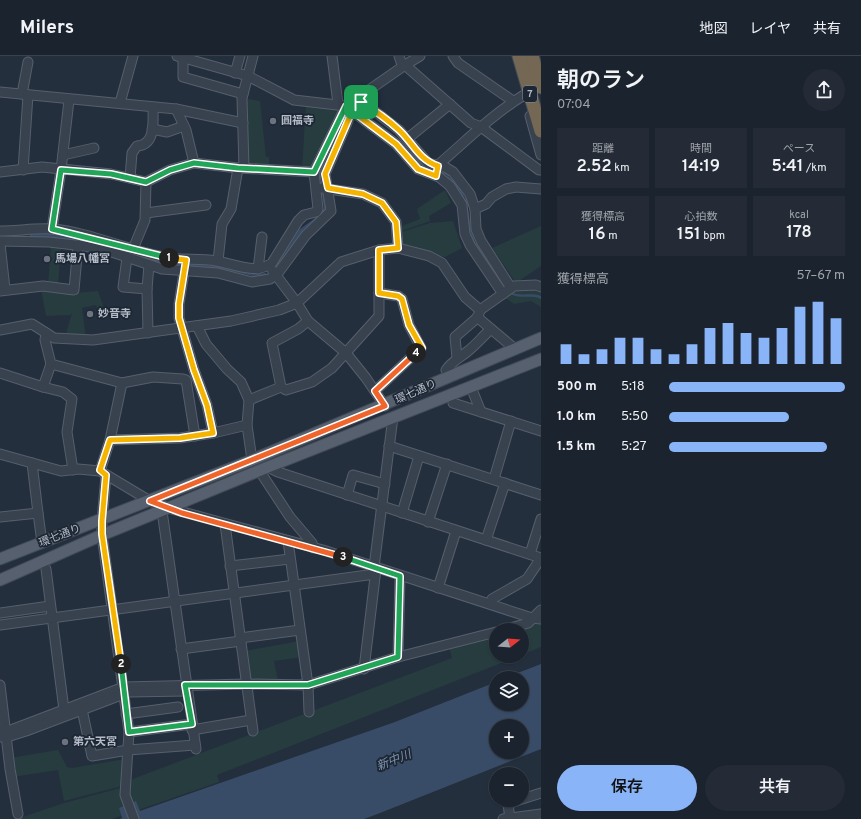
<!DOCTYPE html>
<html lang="ja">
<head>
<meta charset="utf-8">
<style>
  :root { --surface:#1b232e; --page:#242b36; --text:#f1f3f6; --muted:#a0a4aa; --line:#39404a; --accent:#8ab4f8 }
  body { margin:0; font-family:Overpass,"Noto Sans JP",sans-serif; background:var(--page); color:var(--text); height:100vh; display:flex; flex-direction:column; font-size:15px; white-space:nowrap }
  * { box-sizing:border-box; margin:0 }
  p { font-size:13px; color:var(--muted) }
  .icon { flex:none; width:22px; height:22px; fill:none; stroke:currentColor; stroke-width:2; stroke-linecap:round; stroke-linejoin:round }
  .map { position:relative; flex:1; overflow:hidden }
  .drawer { display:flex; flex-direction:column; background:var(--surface); width:320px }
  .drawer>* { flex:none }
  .needle { width:26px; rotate:73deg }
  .controls { position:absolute; left:489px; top:567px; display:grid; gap:8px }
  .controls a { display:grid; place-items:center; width:40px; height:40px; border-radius:50%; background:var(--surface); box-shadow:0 1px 3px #0004,0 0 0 1px var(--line); font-size:20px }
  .pin { position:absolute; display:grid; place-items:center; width:34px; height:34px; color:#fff; margin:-17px; border-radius:8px; box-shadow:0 2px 6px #0006 }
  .km { position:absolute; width:20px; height:20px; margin:-10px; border-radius:50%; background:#222; color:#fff; font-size:11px; line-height:20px; text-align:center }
  .round { display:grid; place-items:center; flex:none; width:42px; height:42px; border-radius:21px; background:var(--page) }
  .overview { display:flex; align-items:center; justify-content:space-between; height:68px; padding:0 16px }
  h1 { font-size:22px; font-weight:600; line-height:30px }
  .stats { display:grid; grid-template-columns:repeat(3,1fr); gap:6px; height:68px; padding:4px 16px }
  .stats div { display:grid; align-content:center; border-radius:0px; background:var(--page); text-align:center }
  .stats b { font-size:17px; font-weight:600 }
  .stats small { font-size:11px; font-weight:400 }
  .stats p { font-size:11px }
  .chart { height:112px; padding:8px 16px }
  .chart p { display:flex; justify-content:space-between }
  .chart svg { width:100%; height:72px; margin-top:4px; stroke:var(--accent); stroke-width:6 }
  .primary-button { display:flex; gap:8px; margin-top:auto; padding:8px 16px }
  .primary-button a { flex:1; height:46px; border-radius:24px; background:var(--accent); color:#111; font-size:16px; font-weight:600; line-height:46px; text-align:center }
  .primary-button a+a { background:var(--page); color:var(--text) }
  ul { padding:0 16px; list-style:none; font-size:13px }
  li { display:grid; grid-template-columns:64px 48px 1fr; align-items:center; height:30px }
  li i { height:10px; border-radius:5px; background:var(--accent) }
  header { display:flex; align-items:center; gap:24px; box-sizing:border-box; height:56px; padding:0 20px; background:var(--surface); border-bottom:1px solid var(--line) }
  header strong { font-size:19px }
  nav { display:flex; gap:22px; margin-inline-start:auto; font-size:14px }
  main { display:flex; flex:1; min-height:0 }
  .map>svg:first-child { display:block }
  .green { fill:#263c3f }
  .water { fill:#394c67; fill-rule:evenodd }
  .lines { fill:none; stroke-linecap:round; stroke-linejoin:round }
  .river { stroke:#394c67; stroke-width:13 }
  .minor-casing { stroke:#565f6c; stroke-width:11 }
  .major-casing { stroke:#414a57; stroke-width:13 }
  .highway-casing { stroke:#434c59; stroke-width:15 }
  .minor { stroke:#38414e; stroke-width:9 }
  .major { stroke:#56606e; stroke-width:11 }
  .highway { stroke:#746855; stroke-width:13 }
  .split-1-casing { stroke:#fff; stroke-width:8 }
  .split-2-casing { stroke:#fff; stroke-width:8 }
  .split-3-casing { stroke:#fff; stroke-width:8 }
  .split-4-casing { stroke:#fff; stroke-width:8 }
  .split-5-casing { stroke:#fff; stroke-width:8 }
  .split-1 { stroke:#22a559; stroke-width:5 }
  .split-2 { stroke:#f5b400; stroke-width:5 }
  .split-3 { stroke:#22a559; stroke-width:5 }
  .split-4 { stroke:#f0652b; stroke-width:5 }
  .split-5 { stroke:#f5b400; stroke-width:5 }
  .worship-dot { fill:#6b7280; stroke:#1d2633; stroke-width:1.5 }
  .labels { text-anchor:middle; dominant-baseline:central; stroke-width:3.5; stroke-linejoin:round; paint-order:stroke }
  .shield { fill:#1d2633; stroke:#878f9c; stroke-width:1 }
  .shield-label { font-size:10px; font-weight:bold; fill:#b4bcc9 }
  .poi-label { font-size:11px; font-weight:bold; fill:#b4bcc9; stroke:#1d2633; text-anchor:start }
  .street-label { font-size:11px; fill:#b4bcc9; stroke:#1d2633 }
  .water-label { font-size:12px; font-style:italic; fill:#7c92b1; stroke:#1d2633 }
</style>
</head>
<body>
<header>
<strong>Milers</strong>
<nav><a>地図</a><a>レイヤ</a><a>共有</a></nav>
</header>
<main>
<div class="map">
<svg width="541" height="763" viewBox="0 0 541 763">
  <rect width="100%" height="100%" fill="#242f3e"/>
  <!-- green -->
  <g class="green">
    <path d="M248 43 260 45 266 101H269V110L248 108Z"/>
    <path d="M306 50 338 53 314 110 310 113 302 112Z"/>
    <path d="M445 134 451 147 429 160 430 165 399 176V171L420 163 417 153Z"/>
    <path d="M453 165 462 192 445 201 400 191 401 176 430 167Z"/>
    <path d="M541 170V210L516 227 492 192Z"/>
    <path d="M52 175 184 205 182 216 102 195 61 190 58 230 48 229 51 188H0V177Z"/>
    <path d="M536 232 541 235V251L531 245 514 248 504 241 515 233Z"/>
    <path d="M41 233 59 235 73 239 74 241 75 237 98 235 106 258 100 260 96 249 82 252 86 282 65 281 72 257 70 259 46 260Z"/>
    <path d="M538 562H541V591L522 599V574H519L528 572Z"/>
    <path d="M496 580V600H519L217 719 219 726 112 763H17L64 747 128 730 130 724 452 602 449 591Z"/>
    <path d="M300 585 302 601 274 605 278 625H249L245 595Z"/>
    <path d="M58 694 67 711 72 712 125 703 122 730 64 745 58 714 13 721 10 702Z"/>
  </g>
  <!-- water -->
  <g class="water">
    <path d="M411 96 423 109 446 117 460 132 467 145 471 173 475 186 504 230 502 231 476 193 469 173 465 146 458 133 446 119 421 111 409 98Z"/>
    <path d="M322 138H325L327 152 325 158 304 173 277 213 276 211 299 174 322 157 324 152Z"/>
    <path d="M191 208 219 210 254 218 266 217 267 219 253 220 218 212 191 210Z"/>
    <path d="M511 236C520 241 531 236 541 240V243C531 238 518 244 509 237Z"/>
    <path d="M541 608V693L380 757 364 763H120L122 762 119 752 136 745 140 755 395 666 496 626V648H522V622H505ZM496 670H522V696H496Z"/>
  </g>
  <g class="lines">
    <!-- river -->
    <path class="river" d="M36 181 84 184 174 209H182"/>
    <!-- minor casing -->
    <g class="minor-casing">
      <g id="minor">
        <path d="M177 0 248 20 294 44 346 50"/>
        <path d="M332 0 338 48"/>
        <path d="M399 0 401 6 405 9 420 0"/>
        <path d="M453 0 458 7 513 45"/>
        <path d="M183 2V21L243 38"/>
        <path d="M235 17 240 0"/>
        <path d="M0 36 176 53 243 67"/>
        <path d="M22 38 28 6"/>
        <path d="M356 44 372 53 399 74 428 107 445 111 453 116 470 138 475 153"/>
        <path d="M120 47 133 0"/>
        <path d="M176 53 186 74 194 107"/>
        <path d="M530 60 541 99"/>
        <path d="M152 73 167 76 184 70"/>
        <path d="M407 83 450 48"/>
        <path d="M63 99 94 92"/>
        <path d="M244 112 242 42 253 0"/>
        <path d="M438 113V109C466 85 493 58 524 39"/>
        <path d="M23 114 28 39"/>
        <path d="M0 116 42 111 111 118 146 126 170 114 194 107 238 112 314 116"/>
        <path d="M130 122 132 97 137 90C156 89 153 65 153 51"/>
        <path d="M322 132 363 138 382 147 396 166 398 192"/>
        <path d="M146 157 206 149"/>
        <path d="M52 173 61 114 69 44"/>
        <path d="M0 175C17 175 35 172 52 173 88 176 124 193 159 200 178 205 197 202 216 205 235 208 255 219 272 207L298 165 304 159 316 156 318 153 314 116 346 50 405 9 471 67 481 71 539 114H541"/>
        <path d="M0 185 49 186 84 190 106 194 162 213 218 217 252 226 270 223 278 217 306 179 331 155 325 118 350 60 356 58 396 88 418 113 439 121 450 130 462 149 465 178 470 189 503 238"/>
        <path d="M0 188 5 233"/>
        <path d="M133 193 145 164 146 126"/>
        <path d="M127 202 123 231 147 233 148 277"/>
        <path d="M218 205 222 168 231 153 238 112"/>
        <path d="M185 210 179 248V262L194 314 207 349 213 377"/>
        <path d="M258 213 262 181"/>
        <path d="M272 214 297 247 308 265 346 297 366 322 385 350"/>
        <path d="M511 232 481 185 476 173 475 153 486 148 492 141 506 133 516 131 541 133"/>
        <path d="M147 233 149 209"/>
        <path d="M0 235 43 230 74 234 78 189"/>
        <path d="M477 261 515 293"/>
        <path d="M197 270 206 288 227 313 241 326 249 344 247 369 252 404"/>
        <path d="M0 274 32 268 54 282 93 284 231 265 279 254 297 247 341 206 379 194 398 192 429 200 442 207 465 241 480 254"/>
        <path d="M46 277 45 284 51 308 122 327 153 321 183 323 186 324 195 380"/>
        <path d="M457 302 455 281 478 261 480 254 514 230 536 229 541 231"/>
        <path d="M0 317 43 331 63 336 72 343 67 376 73 414"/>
        <path d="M449 321 446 314C452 305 460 302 468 295 476 289 483 280 491 273"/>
        <path d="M43 331 51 308"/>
        <path d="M281 331 286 334 312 326 332 312 379 260V194"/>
        <path d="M471 331 481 356"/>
        <path d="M375 335 421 292 409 269 402 243 398 240 379 237"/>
        <path d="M249 344 281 331 272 287 298 273 308 265"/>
        <path d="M453 347 541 375"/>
        <path d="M110 384 122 327"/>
        <path d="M389 390 541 439"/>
        <path d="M0 398 61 415 78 413 100 415 150 445 168 452 323 494 532 562 541 563"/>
        <path d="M268 411 278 416 541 502 527 523 492 543 490 548"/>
        <path d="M259 414 290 461 312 487 313 492"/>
        <path d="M100 415 110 384 180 382 213 377 247 369"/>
        <path d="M106 419 102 465V479L129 676 125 739 134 763"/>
        <path d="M494 423 511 365"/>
        <path d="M347 439 353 419 385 428"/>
        <path d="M161 455 163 462 196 693"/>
        <path d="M38 457 42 487"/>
        <path d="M402 457 419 400"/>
        <path d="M0 461 38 457 32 407"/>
        <path d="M428 466 447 408"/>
        <path d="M225 468 253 675"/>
        <path d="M486 484 505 427"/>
        <path d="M288 485 308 629 309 656"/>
        <path d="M530 498 541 463"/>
        <path d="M230 510 290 503"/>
        <path d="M374 511 393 361"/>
        <path d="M46 513 64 654"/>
        <path d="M438 532 456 475"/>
        <path d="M0 557 50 550"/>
        <path d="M0 569 375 518"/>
        <path d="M504 574 528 567 541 554"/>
        <path d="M240 582 300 574"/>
        <path d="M181 593 241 585"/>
        <path d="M398 601 400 520"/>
        <path d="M364 613 376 513"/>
        <path d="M0 629 10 713 18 758"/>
        <path d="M81 649 92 700 128 694 195 689"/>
        <path d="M126 658 178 651"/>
        <path d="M0 674H11L124 631 247 628 308 629 398 601 496 576"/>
        <path d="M192 674 251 664"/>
        <path d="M129 676 192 668"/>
        <path d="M0 681H7L26 675 129 636 186 635"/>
        <path d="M522 743 541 737"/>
        <path d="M503 763 541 758"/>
        <path d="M510 763 508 748 519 744"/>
      </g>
    </g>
    <!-- major casing -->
    <g class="major-casing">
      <g id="major">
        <path d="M0 503 252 404 541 282"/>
        <path d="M0 524 102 479 268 411 541 303"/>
      </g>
    </g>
    <!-- highway casing -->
    <g class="highway-casing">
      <g id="highway">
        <path d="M519 0 541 75"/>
        <path d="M532 0 541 31"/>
      </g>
    </g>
    <!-- minor -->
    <use href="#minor" class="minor"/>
    <!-- major -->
    <use href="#major" class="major"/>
    <!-- highway -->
    <use href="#highway" class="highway"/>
  </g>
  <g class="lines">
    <!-- split-1 casing -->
    <g class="split-1-casing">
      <path id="split-1" d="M169 202 52 173 61 114 111 118 146 126 170 114 194 107 238 112 314 116 346 50 356 44 361 46"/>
    </g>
    <!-- split-2 casing -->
    <g class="split-2-casing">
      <path id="split-2" d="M121 608 102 478V465L106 419 100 414 110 384 180 382 213 377 207 349 194 314 179 262V248L186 204 169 202"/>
    </g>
    <!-- split-3 casing -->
    <g class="split-3-casing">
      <path id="split-3" d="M121 608 129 676 192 668 185 629H308L398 601 400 520 343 501"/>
    </g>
    <!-- split-4 casing -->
    <g class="split-4-casing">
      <path id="split-4" d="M343 501 182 457 150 445 385 350 375 335 416 297"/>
    </g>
    <!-- split-5 casing -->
    <g class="split-5-casing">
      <path id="split-5" d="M361 46C374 54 388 64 399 74 413 87 419 104 438 110L436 120 418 113 396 88 356 58 350 60 325 118 328 132 363 138 382 147 396 166 398 192 379 194V237L398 240 402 243 409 269 422 292 416 297"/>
    </g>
    <!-- split-1 -->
    <use href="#split-1" class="split-1"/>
    <!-- split-2 -->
    <use href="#split-2" class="split-2"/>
    <!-- split-3 -->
    <use href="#split-3" class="split-3"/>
    <!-- split-4 -->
    <use href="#split-4" class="split-4"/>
    <!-- split-5 -->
    <use href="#split-5" class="split-5"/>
  </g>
  <!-- markers -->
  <g class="worship-dot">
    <circle cx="273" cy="65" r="4"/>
    <circle cx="47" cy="203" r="4"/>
    <circle cx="90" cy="258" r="4"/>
    <circle cx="65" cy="686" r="4"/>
  </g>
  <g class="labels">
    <!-- shield labels -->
    <rect class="shield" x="523" y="30" width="14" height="16" rx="3"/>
    <g class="shield-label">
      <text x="530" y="38">7</text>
    </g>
    <!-- poi labels -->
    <g class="poi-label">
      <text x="281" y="65">圓福寺</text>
      <text x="55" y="203">馬場八幡宮</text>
      <text x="98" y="258">妙音寺</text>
      <text x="73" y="686">第六天宮</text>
    </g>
    <!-- street labels -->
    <g class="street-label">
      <text transform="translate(416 336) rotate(-24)">環七通り</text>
      <text transform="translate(60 480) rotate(-21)">環七通り</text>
    </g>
    <!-- water labels -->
    <g class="water-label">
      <text transform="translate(394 705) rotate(-22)">新中川</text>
    </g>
  </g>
</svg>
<div class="controls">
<a><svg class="needle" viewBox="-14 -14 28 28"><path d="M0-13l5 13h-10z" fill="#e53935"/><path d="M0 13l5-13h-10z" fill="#a0a4aa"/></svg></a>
<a><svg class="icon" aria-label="layers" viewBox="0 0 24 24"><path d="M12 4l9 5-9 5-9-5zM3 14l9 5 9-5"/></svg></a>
<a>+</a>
<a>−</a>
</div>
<div class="pin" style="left:361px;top:46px;background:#1e9e55"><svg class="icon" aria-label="arrive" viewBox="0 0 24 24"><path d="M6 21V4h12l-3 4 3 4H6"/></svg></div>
<b class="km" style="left:169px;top:202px">1</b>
<b class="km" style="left:121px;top:608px">2</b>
<b class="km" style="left:343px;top:501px">3</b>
<b class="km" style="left:416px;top:297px">4</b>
</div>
<section class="drawer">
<div class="overview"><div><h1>朝のラン</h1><p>07:04</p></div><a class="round"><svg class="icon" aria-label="share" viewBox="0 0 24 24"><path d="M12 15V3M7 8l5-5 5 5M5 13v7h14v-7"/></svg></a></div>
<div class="stats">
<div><p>距離</p><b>2.52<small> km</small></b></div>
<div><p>時間</p><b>14:19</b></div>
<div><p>ペース</p><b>5:41<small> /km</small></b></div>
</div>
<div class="stats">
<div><p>獲得標高</p><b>16<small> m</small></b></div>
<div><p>心拍数</p><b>151<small> bpm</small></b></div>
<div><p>kcal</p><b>178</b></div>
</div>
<div class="chart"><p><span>獲得標高</span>57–67 m</p>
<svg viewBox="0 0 160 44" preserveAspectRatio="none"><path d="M5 44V32M15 44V38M25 44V35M35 44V28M45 44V28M55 44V35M65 44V38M75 44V32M85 44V22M95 44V19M105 44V25M115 44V28M125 44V22M135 44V9M145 44V6M155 44V16"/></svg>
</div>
<ul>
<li><b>500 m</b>5:18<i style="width:100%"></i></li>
<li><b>1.0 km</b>5:50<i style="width:68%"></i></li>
<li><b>1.5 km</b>5:27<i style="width:90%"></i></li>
</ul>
<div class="primary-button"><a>保存</a><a>共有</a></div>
</section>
</main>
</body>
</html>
